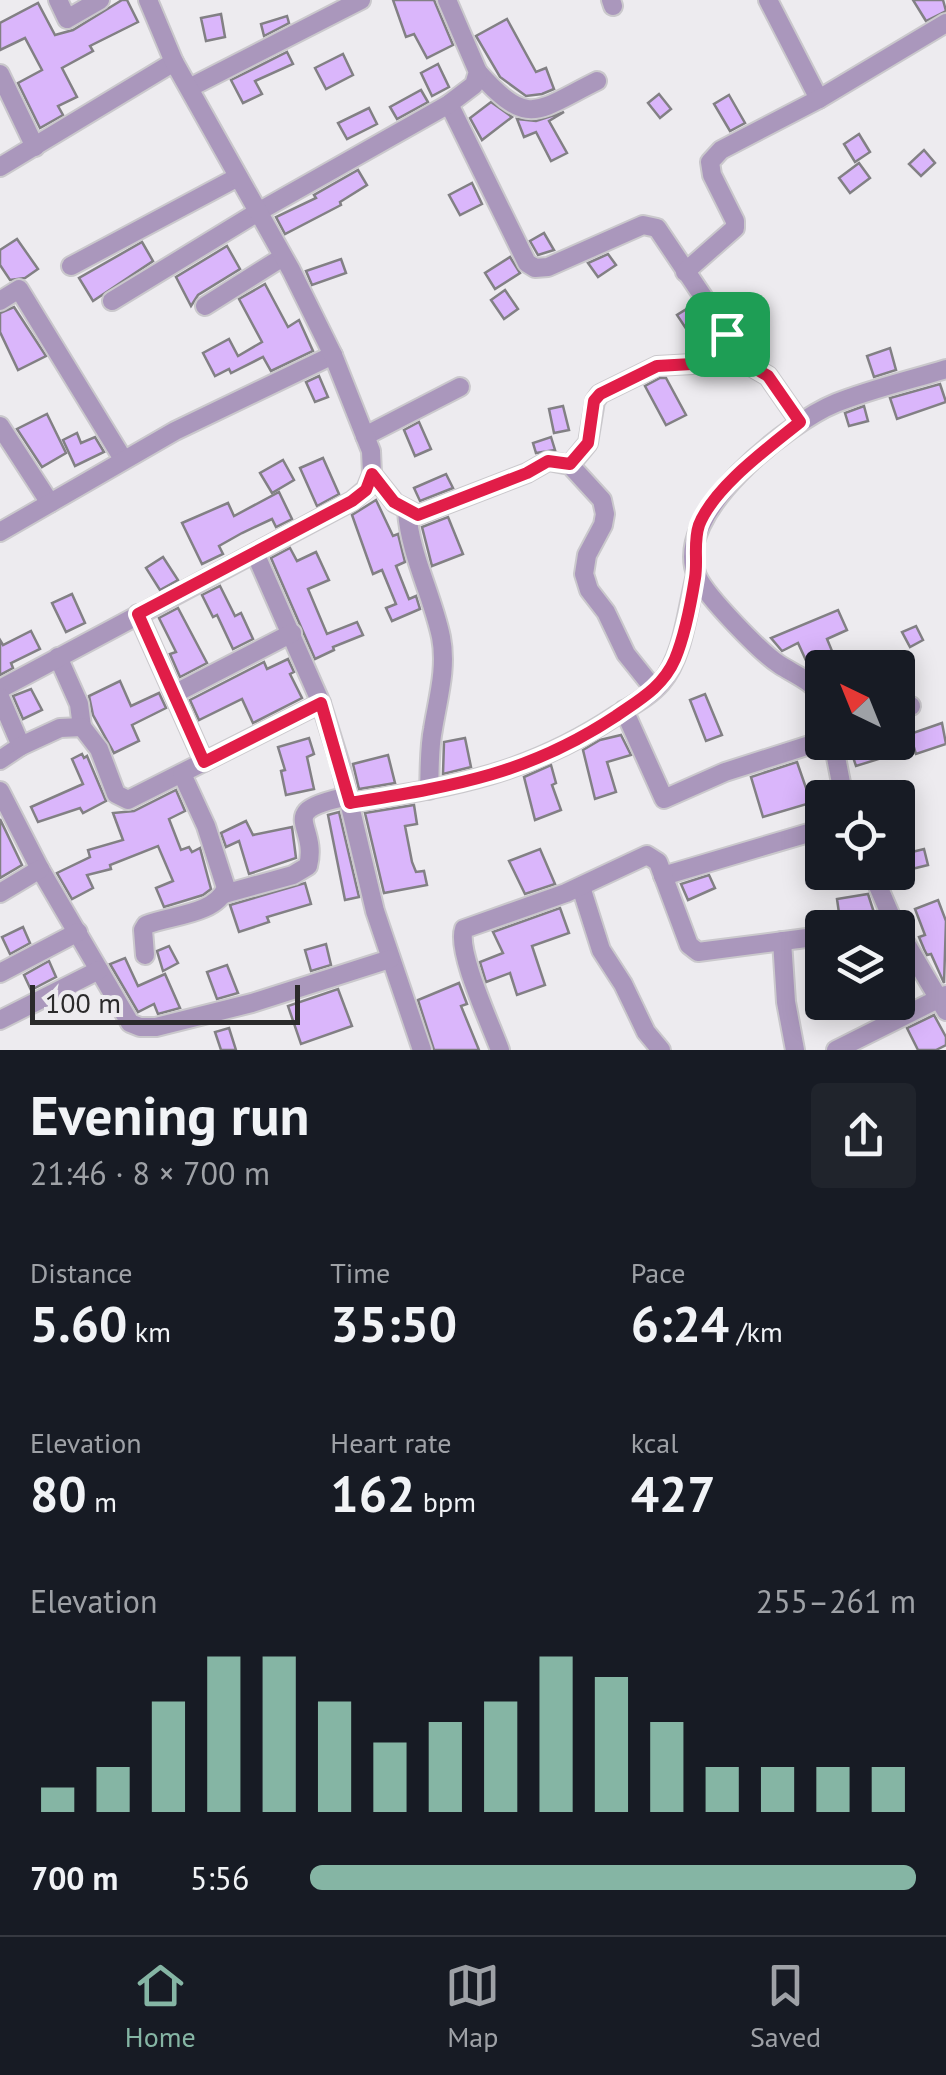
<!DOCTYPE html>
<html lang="en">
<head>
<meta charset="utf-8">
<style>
  :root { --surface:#171b24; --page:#20242c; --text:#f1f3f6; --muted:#9ea1a6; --line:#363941; --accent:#85b5a4 }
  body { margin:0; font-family:"PT Sans",sans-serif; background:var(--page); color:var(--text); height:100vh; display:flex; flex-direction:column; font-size:38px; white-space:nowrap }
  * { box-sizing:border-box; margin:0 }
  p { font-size:32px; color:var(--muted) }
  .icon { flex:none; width:55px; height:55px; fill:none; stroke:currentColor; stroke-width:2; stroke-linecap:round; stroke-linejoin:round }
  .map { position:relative; height:1050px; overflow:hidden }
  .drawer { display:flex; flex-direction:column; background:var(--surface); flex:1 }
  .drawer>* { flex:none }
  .needle { width:65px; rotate:317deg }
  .controls { position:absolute; left:805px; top:650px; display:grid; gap:20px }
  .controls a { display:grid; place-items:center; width:110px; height:110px; border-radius:10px; background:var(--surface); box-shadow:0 5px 25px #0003; font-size:50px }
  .scale { position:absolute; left:30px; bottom:25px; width:270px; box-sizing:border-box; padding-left:10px; border:5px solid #2b2a2b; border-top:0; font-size:28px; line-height:35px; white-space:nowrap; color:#2b2a2b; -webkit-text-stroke:8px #edebef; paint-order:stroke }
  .pin { position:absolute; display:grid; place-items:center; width:85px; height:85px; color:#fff; margin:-42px; border-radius:20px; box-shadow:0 5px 15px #0006 }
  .round { display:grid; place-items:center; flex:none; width:105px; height:105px; border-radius:10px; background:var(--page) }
  .head { display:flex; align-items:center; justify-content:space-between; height:170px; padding:0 30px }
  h1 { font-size:55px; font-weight:700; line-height:75px }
  .stats { display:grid; grid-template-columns:repeat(3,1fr); gap:15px; height:170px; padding:10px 30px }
  .stats div { display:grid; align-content:center }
  .stats b { font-size:50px; font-weight:700 }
  .stats small { font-size:28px; font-weight:400 }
  .stats p { font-size:28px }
  .chart { height:280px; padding:20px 30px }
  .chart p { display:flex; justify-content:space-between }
  .chart svg { width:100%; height:180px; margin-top:10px; stroke:var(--accent); stroke-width:6 }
  ul { padding:0 30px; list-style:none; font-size:32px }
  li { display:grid; grid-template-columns:160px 120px 1fr; align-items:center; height:75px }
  li i { height:25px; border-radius:12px; background:var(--accent) }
  .tabs { display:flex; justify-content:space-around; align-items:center; height:140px; border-top:2px solid var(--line); background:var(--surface); font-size:28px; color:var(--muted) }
  .tabs a { display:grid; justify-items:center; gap:5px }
  .tabs .active { color:var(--accent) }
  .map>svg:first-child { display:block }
  .building { fill:#dab6fb; stroke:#828084; stroke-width:2.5 }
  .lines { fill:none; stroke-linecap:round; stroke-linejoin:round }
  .minor-casing { stroke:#cac8cc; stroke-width:22 }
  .minor { stroke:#aa97bc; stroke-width:18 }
  .route-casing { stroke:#fff; stroke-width:20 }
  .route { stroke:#e11d48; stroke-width:12 }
</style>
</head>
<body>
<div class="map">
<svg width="946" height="1050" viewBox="0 0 946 1050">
  <rect width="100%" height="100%" fill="#edebef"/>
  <!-- building -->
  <g class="building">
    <path d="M122 0H127L138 22 90 46 93 51 62 68 77 97 58 106 63 115 40 128 18 83 42 70 25 38 0 50V23L38 3 55 35 73 30Z"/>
    <path d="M393 0H434L453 45 427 58 414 34 406 37Z"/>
    <path d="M913 0H943L946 11 926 21Z"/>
    <path d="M221 14 225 37 206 41 201 18Z"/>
    <path d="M287 16 289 23 264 36 261 24Z"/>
    <path d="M507 19 536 72 546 68 554 89 542 94 526 96 500 77 476 36Z"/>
    <path d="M287 52 293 64 255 81 262 94 243 103 231 80Z"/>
    <path d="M343 54 353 75 326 89 315 68Z"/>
    <path d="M438 64 449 87 432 96 421 73Z"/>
    <path d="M421 90 428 102 397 119 390 107Z"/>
    <path d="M659 94 671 109 660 118 648 103Z"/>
    <path d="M729 95 745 123 730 131 714 104Z"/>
    <path d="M491 102 512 117 482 140 470 118Z"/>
    <path d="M369 108 377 124 347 139 338 123Z"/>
    <path d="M564 112 549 121 567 153 551 161 536 132 524 137 517 119 536 121Z"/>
    <path d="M859 134 870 152 855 162 844 144Z"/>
    <path d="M924 150 935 163 921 176 909 164Z"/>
    <path d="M859 163 870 178 850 193 839 178Z"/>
    <path d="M358 170 367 185 340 202 341 205 285 234 276 217 316 198 314 195Z"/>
    <path d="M472 183 482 204 460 215 449 195Z"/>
    <path d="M544 233 554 250 538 255 530 241Z"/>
    <path d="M17 239 38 269 25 278 10 280 0 265V250Z"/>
    <path d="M142 242 153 261 93 301 79 278Z"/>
    <path d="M227 246 240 269 198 295 191 306 176 277Z"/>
    <path d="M608 254 616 265 598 277 588 263Z"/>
    <path d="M510 257 520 273 495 289 485 273Z"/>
    <path d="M341 259 346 273 312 285 306 271Z"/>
    <path d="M265 284 288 327 299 320 313 351 271 371 263 357 231 373 229 369 215 376 203 353 229 339 238 356 262 342 239 299Z"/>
    <path d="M505 290 518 309 504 319 491 300Z"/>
    <path d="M693 305 703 320 687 330 677 315Z"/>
    <path d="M14 307 46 356 18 370 0 332V313Z"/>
    <path d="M890 348 896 370 874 377 867 356Z"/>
    <path d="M319 376 328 397 315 402 306 382Z"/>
    <path d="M660 378H666L686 415 666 425 645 386Z"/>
    <path d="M940 384 946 402 897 419 890 398Z"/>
    <path d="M563 406 569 430 554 433 549 409Z"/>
    <path d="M864 406 868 421 849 426 845 413Z"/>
    <path d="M47 414 66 453 42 467 17 429Z"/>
    <path d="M419 422 431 449 415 456 404 430Z"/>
    <path d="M77 433 81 443 95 437 104 452 75 466 63 440Z"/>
    <path d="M551 437 555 450 536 453 533 443Z"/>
    <path d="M323 458 339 494 317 506 300 468Z"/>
    <path d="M283 460 294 480 272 493 260 473Z"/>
    <path d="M446 474 453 488 420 501 414 488Z"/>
    <path d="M279 492 292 519 276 527 272 519 242 533 219 546 223 554 202 564 182 523 228 503 234 516Z"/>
    <path d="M376 500 393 536 398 534 405 562 396 566 409 599 416 596 420 609 392 621 386 608 396 604 382 570 373 574 352 515Z"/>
    <path d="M448 517 463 554 432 566 422 527Z"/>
    <path d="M290 548 297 561 316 552 329 580 308 589 327 634 357 622 363 635 333 647 334 650 315 659 271 558Z"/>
    <path d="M163 557 178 580 160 590 146 568Z"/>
    <path d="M220 586 235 616 241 613 253 639 233 649 217 615 213 617 202 595Z"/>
    <path d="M72 594 85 623 66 632 52 603Z"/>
    <path d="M178 608 207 663 180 677 170 654 176 652 159 618Z"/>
    <path d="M838 610 847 630 827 639 839 668H822V678L809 667 798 643 782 651 771 638Z"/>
    <path d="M916 626 923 640 910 647 902 632Z"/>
    <path d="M31 631 40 649 11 663 13 668 0 675V640L3 645Z"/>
    <path d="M288 659 294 672 290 674 302 698 253 723 242 699 199 720 190 700 264 662 267 669Z"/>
    <path d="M120 681 131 706 159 693 166 708 132 725 139 741 114 753 93 715 89 696Z"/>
    <path d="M31 689 42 710 23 719 13 696Z"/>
    <path d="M705 694 722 735 706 741 690 700Z"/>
    <path d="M942 723 946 744 916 754 910 734Z"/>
    <path d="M621 735 631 755 607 762 616 792 595 799 583 750 600 740Z"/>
    <path d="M309 738 314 754 307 757 314 789 286 795 281 771 285 770 278 747Z"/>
    <path d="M465 738 471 767 443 774 444 742Z"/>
    <path d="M848 742H880L885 757 856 766Z"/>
    <path d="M82 754 84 758 87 756 106 801 83 813 80 808 38 822 31 807 83 784 72 759Z"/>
    <path d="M388 755 395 783 359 789 353 764Z"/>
    <path d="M797 762 806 788 812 786 817 801 763 817 751 777Z"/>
    <path d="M551 765 556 783 552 785 561 810 535 820 524 777Z"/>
    <path d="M176 790 185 811 169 819 181 850 189 847 192 852 200 848 211 889 203 895 164 907 156 888 173 881 158 846 110 865 111 869 87 875 93 888 72 899 57 873 90 857 88 850 123 840 113 813 134 811Z"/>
    <path d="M414 805 417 824 405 826 412 862 416 872 424 871 427 885 384 893 365 813Z"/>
    <path d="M339 812 359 897 345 900 328 815Z"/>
    <path d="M0 819 22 865 0 878Z"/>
    <path d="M246 821 253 835 292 827 296 858 249 874 239 841 226 847 221 833Z"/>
    <path d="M540 849 555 884 525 894 509 861Z"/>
    <path d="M924 849 928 865 912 869 908 853Z"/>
    <path d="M709 875 715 888 688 900 681 884Z"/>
    <path d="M305 883 311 904 267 917 269 922 239 932 230 905Z"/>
    <path d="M868 894 877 922 841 927 837 899Z"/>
    <path d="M938 900 946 921 944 983 931 954 927 955 924 949 919 937 925 935 915 909Z"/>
    <path d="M560 908 569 933 532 946 545 985 517 995 510 973 486 982 480 962 503 953 493 932Z"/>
    <path d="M23 927 30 943 10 954 2 937Z"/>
    <path d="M326 944 331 965 311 971 305 950Z"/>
    <path d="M169 946 178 963 163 971 157 951Z"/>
    <path d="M125 958 138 986 165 974 180 1008 158 1014 154 1004 138 1012 110 964Z"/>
    <path d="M49 961 56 977 31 990 24 975Z"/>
    <path d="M227 965 238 993 217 999 207 972Z"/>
    <path d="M459 983 467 1004 461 1006 479 1050H434L418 1000Z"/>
    <path d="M338 989 352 1026 301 1044 288 1006Z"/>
    <path d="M934 1015 946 1037V1045L936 1050H918L907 1028Z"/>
    <path d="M229 1028 236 1050H221L215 1032Z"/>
  </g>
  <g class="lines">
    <!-- minor casing -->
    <g class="minor-casing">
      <g id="minor">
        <path d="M58 0 67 19 100 0"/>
        <path d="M611 0 613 6"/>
        <path d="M768 0 819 99"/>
        <path d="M478 72C529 129 536 111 597 81"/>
        <path d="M0 74 35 147"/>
        <path d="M191 87 361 0"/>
        <path d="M449 104 527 263 535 268 548 267 643 225 657 228 749 365 768 376 800 422"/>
        <path d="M0 167 174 62"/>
        <path d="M71 266 238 177"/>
        <path d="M685 272 735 228V221L712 175 710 162 721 150 819 99 946 23"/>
        <path d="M0 301 19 289 123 459"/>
        <path d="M112 301 258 212 449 104 474 85 478 72 447 0"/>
        <path d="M205 306 283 257"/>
        <path d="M0 426 50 503"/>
        <path d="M365 436 460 387"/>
        <path d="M570 465 588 443 595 401 600 394 657 366 693 364 727 334"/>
        <path d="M372 474 395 503 418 515 527 473 548 461 570 465 602 500 605 514 603 525 587 555 584 574 589 590 606 612 626 654 654 689"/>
        <path d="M407 511C410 555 432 594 441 637 447 668 438 698 433 729 429 749 430 770 429 790"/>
        <path d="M0 532 175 431 333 355"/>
        <path d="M255 553 321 703 340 764 375 911 422 1050"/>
        <path d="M138 614 204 762"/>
        <path d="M58 657 79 704 82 727"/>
        <path d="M0 689 352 501 366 489 372 474 371 451 333 355 291 270 174 62 148 0"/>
        <path d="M174 694 292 633"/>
        <path d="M822 696C812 681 796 675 780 665 761 653 706 596 697 576 670 515 789 422 836 403 871 389 910 380 946 369"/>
        <path d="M0 697 21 746 0 760"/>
        <path d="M624 710 664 799 725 772 822 741"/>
        <path d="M898 710 911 706"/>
        <path d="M833 742 844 798"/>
        <path d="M21 746 60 728 82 727 99 749 116 794 128 800 321 703"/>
        <path d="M0 791 40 869 130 1023 140 1027H156L252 1003 390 959"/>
        <path d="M350 803C454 786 527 775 617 715 631 706 650 696 661 683 684 656 687 609 696 575"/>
        <path d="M872 872 896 928"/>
        <path d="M663 876 822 829"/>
        <path d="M581 887 601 950 623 984 646 1032 661 1050"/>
        <path d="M0 893 40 869"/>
        <path d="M224 894 293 875 308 866C319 823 272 812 349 796"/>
        <path d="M898 930 946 1011"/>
        <path d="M782 941 786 1002 795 1050"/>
        <path d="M145 955 143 930 146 925C170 915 215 915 226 888L206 826 182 774"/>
        <path d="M0 973 78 932"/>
        <path d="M0 1020 99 970"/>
        <path d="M500 1050C491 1025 456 951 464 929L566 893 647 855 658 862 689 945 698 952 822 936"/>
        <path d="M836 1050 946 995"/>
      </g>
    </g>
    <!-- minor -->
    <use href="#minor" class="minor"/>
  </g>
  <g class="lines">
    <!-- route casing -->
    <g class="route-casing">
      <path id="route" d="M727 334 749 365 768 376 800 422C768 448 714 487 699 525 693 543 698 560 695 578 691 603 685 635 675 659 663 687 639 700 616 716 527 775 453 786 350 803L321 703 204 762 138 614 352 501 366 490 372 474 394 502 418 515 527 473 548 461 570 464 588 443 594 401 600 394 657 366 692 364Z"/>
    </g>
    <!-- route -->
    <use href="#route" class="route"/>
  </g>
</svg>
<div class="controls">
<a><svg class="needle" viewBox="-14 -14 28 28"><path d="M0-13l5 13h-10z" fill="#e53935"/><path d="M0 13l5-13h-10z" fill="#9ea1a6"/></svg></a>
<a><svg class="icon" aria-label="locate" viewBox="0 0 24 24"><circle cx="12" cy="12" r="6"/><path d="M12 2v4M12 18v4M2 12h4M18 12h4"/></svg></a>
<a><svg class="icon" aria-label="layers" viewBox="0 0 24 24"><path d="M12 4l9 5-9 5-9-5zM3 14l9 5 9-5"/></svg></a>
</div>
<div class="scale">100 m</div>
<div class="pin" style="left:727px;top:334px;background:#1e9e55"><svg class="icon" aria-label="arrive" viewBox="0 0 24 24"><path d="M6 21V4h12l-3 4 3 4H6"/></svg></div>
</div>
<section class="drawer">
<div class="head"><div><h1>Evening run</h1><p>21:46 · 8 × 700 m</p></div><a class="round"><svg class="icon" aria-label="share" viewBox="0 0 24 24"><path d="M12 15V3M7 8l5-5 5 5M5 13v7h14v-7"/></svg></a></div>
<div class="stats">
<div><p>Distance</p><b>5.60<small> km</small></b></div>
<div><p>Time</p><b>35:50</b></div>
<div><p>Pace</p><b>6:24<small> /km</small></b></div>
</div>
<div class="stats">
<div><p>Elevation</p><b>80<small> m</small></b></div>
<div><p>Heart rate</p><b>162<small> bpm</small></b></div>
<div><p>kcal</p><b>427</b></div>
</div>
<div class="chart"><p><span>Elevation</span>255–261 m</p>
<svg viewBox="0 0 160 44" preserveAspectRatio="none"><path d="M5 44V38M15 44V33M25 44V17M35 44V6M45 44V6M55 44V17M65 44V27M75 44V22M85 44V17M95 44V6M105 44V11M115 44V22M125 44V33M135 44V33M145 44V33M155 44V33"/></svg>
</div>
<ul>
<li><b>700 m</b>5:56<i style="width:100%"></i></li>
</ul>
</section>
<nav class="tabs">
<a class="active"><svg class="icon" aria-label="home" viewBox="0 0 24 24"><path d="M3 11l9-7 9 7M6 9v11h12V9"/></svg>Home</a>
<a><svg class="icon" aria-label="map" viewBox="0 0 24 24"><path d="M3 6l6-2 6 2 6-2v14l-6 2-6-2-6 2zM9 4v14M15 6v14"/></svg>Map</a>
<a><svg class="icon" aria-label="saved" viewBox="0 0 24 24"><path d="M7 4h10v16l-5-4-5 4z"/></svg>Saved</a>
</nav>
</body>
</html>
